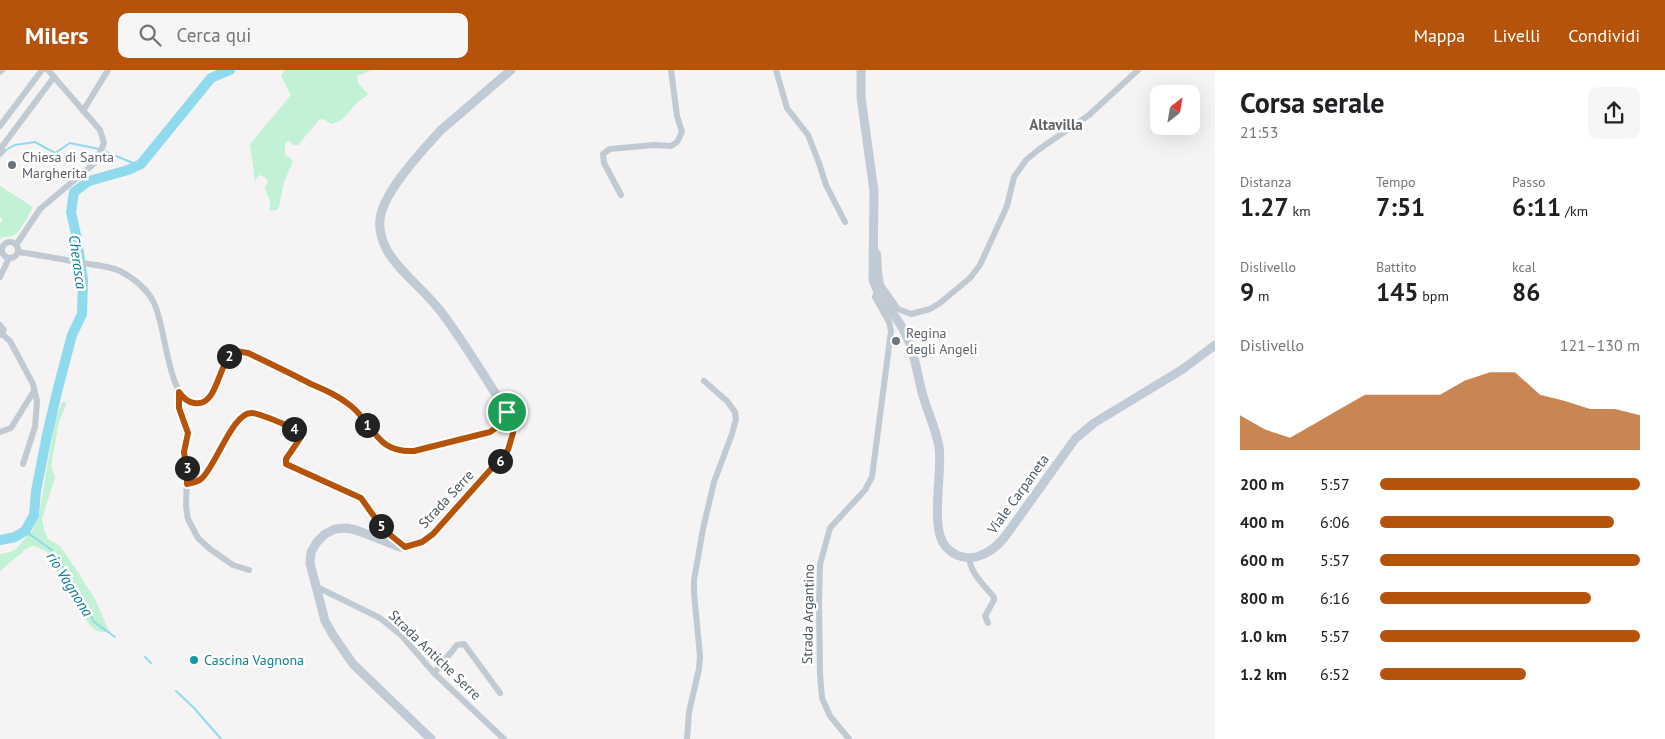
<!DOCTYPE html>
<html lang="it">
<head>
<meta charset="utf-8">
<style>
  :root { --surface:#fff; --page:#f6f6f6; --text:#202124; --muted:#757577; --accent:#b45309 }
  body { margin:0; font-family:"PT Sans",sans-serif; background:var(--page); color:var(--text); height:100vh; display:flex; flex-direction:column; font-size:19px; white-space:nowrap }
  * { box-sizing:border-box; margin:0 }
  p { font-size:16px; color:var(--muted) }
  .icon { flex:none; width:28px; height:28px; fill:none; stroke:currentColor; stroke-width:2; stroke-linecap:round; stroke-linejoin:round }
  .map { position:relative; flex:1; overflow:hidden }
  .drawer { display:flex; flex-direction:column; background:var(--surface); width:450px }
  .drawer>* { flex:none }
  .needle { width:32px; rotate:31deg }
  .fabs { position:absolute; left:1150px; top:15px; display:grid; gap:10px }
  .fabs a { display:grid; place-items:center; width:50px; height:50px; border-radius:10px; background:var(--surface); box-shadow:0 5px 20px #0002; font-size:25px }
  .pin { position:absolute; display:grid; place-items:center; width:42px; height:42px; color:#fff; margin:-21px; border:2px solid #fff; border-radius:50%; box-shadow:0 1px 5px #0007 }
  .km { position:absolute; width:25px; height:25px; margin:-12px; border-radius:50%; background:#222; color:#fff; font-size:14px; line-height:25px; text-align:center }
  .round { display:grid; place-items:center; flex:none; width:52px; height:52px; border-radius:10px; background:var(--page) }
  .headline { display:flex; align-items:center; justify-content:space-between; height:85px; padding:0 25px }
  h1 { font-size:28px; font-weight:800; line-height:38px }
  .figures { display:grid; grid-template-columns:repeat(3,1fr); gap:8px; height:85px; padding:5px 25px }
  .figures div { display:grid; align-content:center }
  .figures b { font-size:25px; font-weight:800 }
  .figures small { font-size:14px; font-weight:400 }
  .figures p { font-size:14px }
  .chart { height:140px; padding:10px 25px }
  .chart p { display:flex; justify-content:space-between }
  .chart svg { width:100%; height:90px; margin-top:5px; fill:var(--accent); opacity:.7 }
  ul { padding:0 25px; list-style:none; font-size:16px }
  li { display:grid; grid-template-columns:80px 60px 1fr; align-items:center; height:38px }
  li i { height:12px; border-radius:6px; background:var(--accent) }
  header { display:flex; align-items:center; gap:30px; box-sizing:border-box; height:70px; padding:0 25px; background:var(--accent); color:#fff }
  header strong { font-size:24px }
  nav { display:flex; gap:28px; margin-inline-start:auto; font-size:18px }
  .search { width:350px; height:45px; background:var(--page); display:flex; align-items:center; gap:12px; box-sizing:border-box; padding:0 18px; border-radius:10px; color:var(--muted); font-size:19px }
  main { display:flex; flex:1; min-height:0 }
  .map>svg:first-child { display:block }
  .green { fill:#c3f1d5 }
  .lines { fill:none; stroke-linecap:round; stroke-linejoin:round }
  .stream { stroke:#90daee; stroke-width:2 }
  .river { stroke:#90daee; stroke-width:10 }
  .street { stroke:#c1cad2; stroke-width:6 }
  .secondary { stroke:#c1cbd6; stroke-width:9 }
  .route-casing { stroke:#fff; stroke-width:10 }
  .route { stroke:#b45309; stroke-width:6 }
  .worship-dot { fill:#6b7280; stroke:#fff; stroke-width:2 }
  .culture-dot { fill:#0f9aa8; stroke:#fff; stroke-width:2 }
  .labels { text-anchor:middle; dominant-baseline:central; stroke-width:5; stroke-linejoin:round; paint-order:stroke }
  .worship-label { font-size:14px; fill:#5b616d; stroke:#fff; text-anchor:start }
  .street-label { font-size:14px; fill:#4a5661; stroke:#fff }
  .culture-label { font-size:14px; fill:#0d838f; stroke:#fff; text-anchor:start }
  .neighbourhood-label { font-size:15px; font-weight:bold; fill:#5f6368; stroke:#fff }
  .water-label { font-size:15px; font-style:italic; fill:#0c7c9b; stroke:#fff }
</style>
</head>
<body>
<header>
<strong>Milers</strong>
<div class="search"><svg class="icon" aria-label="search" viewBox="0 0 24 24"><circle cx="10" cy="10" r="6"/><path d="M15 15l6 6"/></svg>Cerca qui</div>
<nav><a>Mappa</a><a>Livelli</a><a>Condividi</a></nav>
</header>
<main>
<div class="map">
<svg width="1215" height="669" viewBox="0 0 1215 669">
  <rect width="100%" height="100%" fill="#f5f3f3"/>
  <!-- green -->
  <g class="green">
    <path d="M285 0H372L357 6 358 13 368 24C365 28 361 29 358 32 349 41 345 50 332 54L323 49 319 50 298 75H294L289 71 285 73V84L293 91 284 112 279 137 277 140 270 141V130L265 119 268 111 266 108 260 105 257 107 255 112 250 74 291 25 281 6Z"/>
    <path d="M0 116 33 137C28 145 21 163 12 166 7 167 4 166 0 169V154L3 149 0 148Z"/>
    <path d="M62 332H67L59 352 51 396 55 407 42 449 44 460 48 469 60 476 75 498 95 529 108 559 111 562H102L94 560 84 547 76 530 58 504 50 485 44 480 34 476 26 479 0 501V484L10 482 16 479 32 460 39 445 55 350Z"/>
  </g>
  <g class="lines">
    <!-- stream -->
    <g class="stream">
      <path d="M6 80 15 75 35 72 55 83 70 73 99 79 138 95"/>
      <path d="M25 461 52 480 74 514 94 552 115 567"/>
      <path d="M145 587 151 593"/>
      <path d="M176 621 194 638 221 669"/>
    </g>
    <!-- river -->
    <path class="river" d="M0 470 15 467 25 461 34 445 36 421 47 365 58 318 72 265 82 244 83 210 77 169 71 142 74 122 89 111 128 100 141 94 211 8 230 0"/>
    <!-- street -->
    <g class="street">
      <path d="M776 0 787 38 808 65 819 93 826 115 845 152"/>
      <path d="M0 2 2 0"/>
      <path d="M83 41 108 0"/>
      <path d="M0 56 42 0"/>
      <path d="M0 84 3 81 1 78 54 7"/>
      <path d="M621 125 604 93 603 84 610 79 654 75 671 76 677 72 682 62 677 46 671 0"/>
      <circle cx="10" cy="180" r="8"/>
      <path d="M16 175 40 139 96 92 104 73 100 60 48 0"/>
      <path d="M874 178 878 184 879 202 881 215 898 239 911 244 930 239 940 233 970 208 980 195 1007 136 1014 107 1026 90 1038 80 1089 45 1138 0"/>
      <path d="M18 182C40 185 61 189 82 193 94 195 109 196 120 201 133 208 146 218 153 231 167 254 166 335 198 334 222 333 215 283 241 281L346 332 358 343 380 371 392 378 406 381H414L490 362 497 357 507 342"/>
      <path d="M0 207 9 188"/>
      <path d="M0 255 4 260 0 265"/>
      <path d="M2 264 10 271 33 314 37 331 35 357 23 394"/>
      <path d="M179 323 181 346 187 363 185 382 187 404 186 437 188 449 198 468 210 479 233 495 249 500"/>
      <path d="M0 362 11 358 34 321"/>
      <path d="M187 414C191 413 197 412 201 409 217 397 230 346 249 343 257 342 288 357 297 360L301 363C301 375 285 383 286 394L361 428 383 459 404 476"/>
      <path d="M970 487C967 499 986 518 994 527V530L985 546 988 553"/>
      <path d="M315 516 380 548 402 566 434 603 504 669"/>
      <path d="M434 603 457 575 464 574 500 623"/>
      <path d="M687 669 689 642 699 599 700 586 694 523V510L703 459 714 412 732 364 736 349 735 342 727 331 704 311"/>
      <path d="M849 669 830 646 822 628 820 604 819 533 820 494 830 458 865 420 872 407 891 261 889 252 875 227 877 222"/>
    </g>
    <!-- secondary -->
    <g class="secondary">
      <path d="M861 0V27L874 121 873 210C880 232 894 241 904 261 915 281 917 305 923 326 928 343 936 359 939 377 943 402 929 459 946 477 965 497 989 486 1004 468L1075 369 1094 353 1183 299 1215 275"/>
      <path d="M431 669 353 594 333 565 325 551 310 493 311 482 317 472 325 464 335 459 346 458 356 460 400 477 422 472 433 464 508 380 513 363 512 353 508 344C487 310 466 275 442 243 426 221 399 202 387 180 382 171 379 160 380 150 382 123 422 81 441 60L511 0"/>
    </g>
  </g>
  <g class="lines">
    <!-- route casing -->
    <g class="route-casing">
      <path id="route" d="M236 281 248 283C269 293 290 303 311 314 325 320 339 326 351 336 375 356 376 383 414 381L490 362 497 357 507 342 512 353 513 363 508 380 433 464 422 472 405 477 383 459 361 428 286 394V389L301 367 299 361C288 356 262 344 252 343 233 341 215 398 201 409 197 412 191 413 187 414V404L184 382 188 363 179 338V322C183 328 187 332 194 333 219 338 217 290 236 281Z"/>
    </g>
    <!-- route -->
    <use href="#route" class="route"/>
  </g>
  <!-- markers -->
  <g class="worship-dot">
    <circle cx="12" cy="95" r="5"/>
    <circle cx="896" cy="271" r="5"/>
  </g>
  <circle class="culture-dot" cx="194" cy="590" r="5"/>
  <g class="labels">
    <!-- worship labels -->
    <g class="worship-label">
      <text x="22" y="87">Chiesa di Santa<tspan x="22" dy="16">Margherita</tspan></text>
      <text x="906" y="263">Regina<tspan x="906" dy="16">degli Angeli</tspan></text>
    </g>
    <!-- street labels -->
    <g class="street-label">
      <text transform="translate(1018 424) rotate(-54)">Viale Carpaneta</text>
      <text transform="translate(446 429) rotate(-47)">Strada Serre</text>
      <text transform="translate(808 544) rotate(-89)">Strada Argantino</text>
      <text transform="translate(435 585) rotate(44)">Strada Antiche Serre</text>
    </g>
    <!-- culture labels -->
    <g class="culture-label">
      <text x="204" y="590">Cascina Vagnona</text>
    </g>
    <!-- neighbourhood labels -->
    <g class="neighbourhood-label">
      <text x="1056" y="54">Altavilla</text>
    </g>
    <!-- water labels -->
    <g class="water-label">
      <text transform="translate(78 192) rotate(82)">Cherasca</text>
      <text transform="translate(70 514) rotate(58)">rio Vagnona</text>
    </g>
  </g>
</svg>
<div class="fabs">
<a><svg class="needle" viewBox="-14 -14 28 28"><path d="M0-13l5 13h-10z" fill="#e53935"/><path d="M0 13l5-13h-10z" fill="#757577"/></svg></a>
</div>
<div class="pin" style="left:507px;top:342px;background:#1e9e55"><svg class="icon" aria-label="arrive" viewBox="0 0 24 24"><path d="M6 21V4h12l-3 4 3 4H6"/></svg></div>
<b class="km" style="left:367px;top:355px">1</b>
<b class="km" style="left:229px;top:286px">2</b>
<b class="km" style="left:187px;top:398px">3</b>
<b class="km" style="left:294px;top:359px">4</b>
<b class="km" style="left:381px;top:456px">5</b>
<b class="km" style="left:500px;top:391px">6</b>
</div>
<section class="drawer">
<div class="headline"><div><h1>Corsa serale</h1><p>21:53</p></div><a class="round"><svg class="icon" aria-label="share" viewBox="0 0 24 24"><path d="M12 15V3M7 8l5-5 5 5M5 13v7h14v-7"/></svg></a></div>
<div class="figures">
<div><p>Distanza</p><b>1.27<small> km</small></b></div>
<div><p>Tempo</p><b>7:51</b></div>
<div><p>Passo</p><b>6:11<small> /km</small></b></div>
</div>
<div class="figures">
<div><p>Dislivello</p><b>9<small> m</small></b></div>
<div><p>Battito</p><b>145<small> bpm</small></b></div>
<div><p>kcal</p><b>86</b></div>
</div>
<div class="chart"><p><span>Dislivello</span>121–130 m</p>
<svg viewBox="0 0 160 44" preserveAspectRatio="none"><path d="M0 44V27L10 34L20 38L30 31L40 24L50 17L60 17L70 17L80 17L90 10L100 6L110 6L120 17L130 20L140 24L150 24L160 27V44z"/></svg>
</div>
<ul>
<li><b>200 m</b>5:57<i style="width:100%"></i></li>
<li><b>400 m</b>6:06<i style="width:90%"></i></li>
<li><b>600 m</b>5:57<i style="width:100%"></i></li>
<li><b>800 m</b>6:16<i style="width:81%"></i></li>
<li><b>1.0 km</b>5:57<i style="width:100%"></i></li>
<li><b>1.2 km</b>6:52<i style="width:56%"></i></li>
</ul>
</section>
</main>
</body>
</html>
